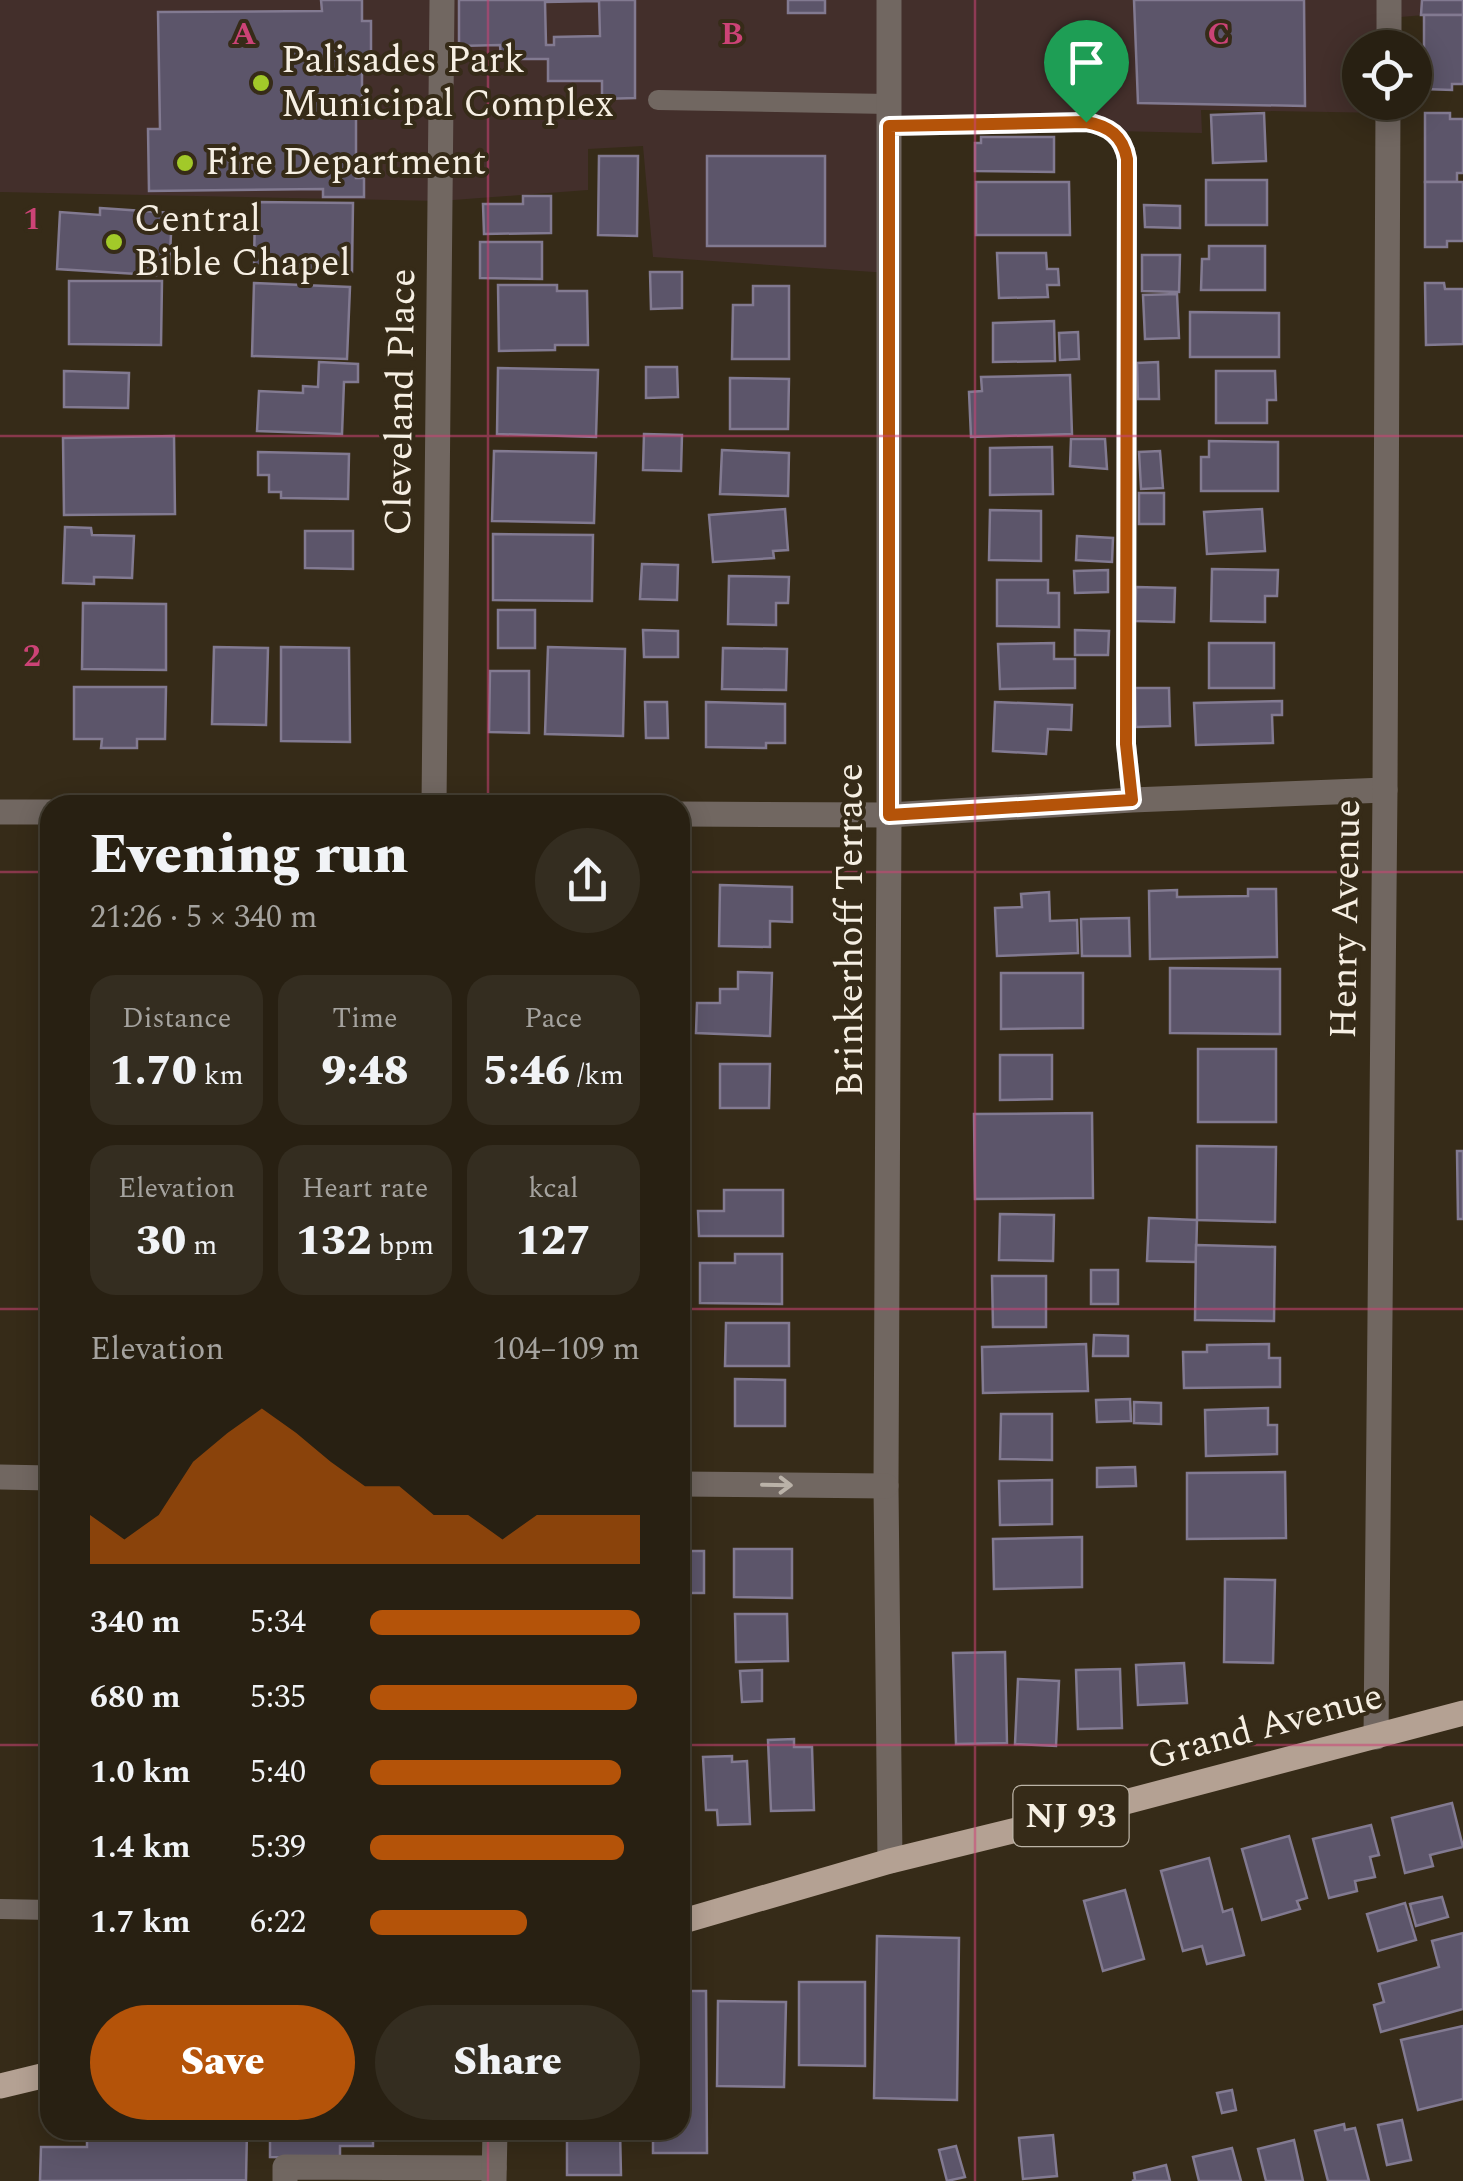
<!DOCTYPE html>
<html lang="en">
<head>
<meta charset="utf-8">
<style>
  :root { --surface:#282012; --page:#342d20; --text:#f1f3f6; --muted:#a5a39f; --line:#443e32; --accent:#b45309 }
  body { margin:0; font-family:Spectral,serif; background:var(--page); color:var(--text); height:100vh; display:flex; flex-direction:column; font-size:38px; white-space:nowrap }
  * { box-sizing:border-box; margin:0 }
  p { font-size:32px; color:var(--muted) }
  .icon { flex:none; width:55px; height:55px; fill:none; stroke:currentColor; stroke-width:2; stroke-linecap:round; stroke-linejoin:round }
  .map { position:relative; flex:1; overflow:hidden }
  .drawer { position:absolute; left:40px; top:795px; width:650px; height:1345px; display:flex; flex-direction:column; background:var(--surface); border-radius:30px; box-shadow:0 5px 25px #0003,0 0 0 2px var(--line) }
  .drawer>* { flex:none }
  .tools { position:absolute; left:1342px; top:30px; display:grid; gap:20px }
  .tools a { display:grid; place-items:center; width:90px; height:90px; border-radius:50%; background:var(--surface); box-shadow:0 5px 25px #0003,0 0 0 2px var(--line); font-size:50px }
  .pin { position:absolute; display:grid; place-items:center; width:85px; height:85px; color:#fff; margin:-102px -42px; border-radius:50% 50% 50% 0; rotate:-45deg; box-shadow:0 0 10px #0007 }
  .pin .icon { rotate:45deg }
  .round { display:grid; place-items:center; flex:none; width:105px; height:105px; border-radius:52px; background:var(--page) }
  .overview { display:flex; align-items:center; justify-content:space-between; height:170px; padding:0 50px }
  h1 { font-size:55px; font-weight:800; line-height:75px }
  .metrics { display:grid; grid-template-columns:repeat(3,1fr); gap:15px; height:170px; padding:10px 50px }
  .metrics div { display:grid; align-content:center; border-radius:25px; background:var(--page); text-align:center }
  .metrics b { font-size:42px; font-weight:800 }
  .metrics small { font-size:28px; font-weight:400 }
  .metrics p { font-size:28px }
  .chart { height:280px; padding:20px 50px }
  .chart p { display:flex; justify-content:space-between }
  .chart svg { width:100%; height:180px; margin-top:10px; fill:var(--accent); opacity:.7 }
  .cta { display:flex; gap:20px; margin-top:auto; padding:20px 50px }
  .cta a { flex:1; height:115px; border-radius:60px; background:var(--accent); color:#fff; font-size:40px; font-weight:800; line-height:115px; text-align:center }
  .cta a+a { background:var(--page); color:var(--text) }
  ul { padding:0 50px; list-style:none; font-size:32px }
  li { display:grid; grid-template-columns:160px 120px 1fr; align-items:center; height:75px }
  li i { height:25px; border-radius:12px; background:var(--accent) }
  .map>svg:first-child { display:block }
  .commercial { fill:#432f2b }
  .building { fill:#5c556a; stroke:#827a91; stroke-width:2.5; fill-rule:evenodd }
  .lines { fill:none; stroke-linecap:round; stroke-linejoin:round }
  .lane { stroke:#716761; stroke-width:20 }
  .street { stroke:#716761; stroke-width:25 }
  .primary { stroke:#b4a193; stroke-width:25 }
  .oneway { stroke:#bab2a8 }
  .route-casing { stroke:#fff; stroke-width:20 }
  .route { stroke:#b45309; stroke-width:12 }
  .grid { fill:none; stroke:#cc4376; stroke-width:2.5; stroke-opacity:0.55 }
  .poi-dot { fill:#a2c929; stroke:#362b18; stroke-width:4 }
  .labels { text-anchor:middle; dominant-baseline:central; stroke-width:8; stroke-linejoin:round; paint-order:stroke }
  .shield { fill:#362b18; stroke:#bcb4a6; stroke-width:2.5 }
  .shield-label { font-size:35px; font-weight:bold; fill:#f6efe3 }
  .poi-label { font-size:38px; fill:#f6efe3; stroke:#362b18; text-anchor:start }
  .street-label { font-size:38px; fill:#f6efe3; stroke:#362b18 }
  .grid-label { font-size:32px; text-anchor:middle; font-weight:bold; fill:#cc4376; stroke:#362b18; stroke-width:8; stroke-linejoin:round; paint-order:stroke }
</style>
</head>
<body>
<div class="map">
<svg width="1463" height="2181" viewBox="0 0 1463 2181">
  <rect width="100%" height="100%" fill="#362b18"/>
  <!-- commercial -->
  <path class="commercial" d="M0 0H1463L1424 15 1389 18V47L1360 48V102L1388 103V113L1201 110 1202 133 889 126V273L653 257 643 146 588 149V190L440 201 0 192Z"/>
  <!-- building -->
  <g class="building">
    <path d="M321 0H362V21H371V59H362V106H356V178H364V197H323V189L149 191 148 129H160L158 12 322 11Z"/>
    <path d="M459 0H635V98L602 99V81H548V59H501L500 45 459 46ZM599 1 600 36 554 37V45H546L545 2Z"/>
    <rect x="788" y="0" width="37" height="13"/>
    <path d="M1134 0H1304L1305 106 1138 103Z"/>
    <path d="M1422 0H1463V15H1421Z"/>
    <path d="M1424 15H1463V84H1452V90L1424 89Z"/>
    <path d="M1264 113 1266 161 1213 163 1211 115Z"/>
    <path d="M1425 113H1450V119H1463V173H1457V182H1425Z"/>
    <path d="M981 137H1054V172L975 171V143H981Z"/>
    <path d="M599 156H638L637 236 598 235Z"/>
    <rect x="707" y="156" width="118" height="90"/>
    <rect x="1206" y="180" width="61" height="45"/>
    <path d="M976 182H1069L1070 235H976Z"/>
    <path d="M1425 182H1463V241H1447V247H1425Z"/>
    <path d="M523 196H551V233L484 234 483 204H523Z"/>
    <path d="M255 202 353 203 352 272 254 271Z"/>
    <path d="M1144 205 1180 206V228L1145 227Z"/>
    <path d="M100 208 172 213 169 276 57 269 60 212 100 215Z"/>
    <path d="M480 242H542V279L480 278Z"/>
    <path d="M1209 246H1265V290H1201L1202 259H1209Z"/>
    <path d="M997 253H1046L1047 269H1058L1059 285H1047L1048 297 999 298Z"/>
    <path d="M1142 255H1180L1179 292 1142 291Z"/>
    <path d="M650 272H682V308L651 309Z"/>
    <path d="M69 281H162L161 345 69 344Z"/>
    <path d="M254 283 350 287 347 359 252 356Z"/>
    <path d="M1425 283H1444L1445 289H1463V344L1426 345Z"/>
    <path d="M498 285H557V291H587L588 345H555V350L499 351Z"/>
    <path d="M753 286H789V359H732L733 305H753Z"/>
    <path d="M1177 294 1179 338 1145 339 1143 295Z"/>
    <path d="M1190 312 1279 313V357H1190Z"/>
    <path d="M1054 321 1055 361 993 362V323Z"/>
    <path d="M1078 332 1079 359 1060 360 1059 333Z"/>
    <path d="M319 362 358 364V382H344L342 434 257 431 259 391 303 393V386L318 387Z"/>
    <path d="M1158 362 1159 399H1138L1137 363Z"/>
    <path d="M646 367H677L678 397 646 398Z"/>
    <path d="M498 368 598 370 596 437 497 434Z"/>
    <path d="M64 371 129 373 128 408 64 407Z"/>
    <path d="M1216 371H1275L1276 400H1267V423H1216Z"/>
    <path d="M1070 375 1072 434 971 437 969 392 982 391 981 377Z"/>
    <path d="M730 378 789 379 788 429H730Z"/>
    <path d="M644 434 682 435 681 471 643 470Z"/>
    <path d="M174 436 175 514 64 515 63 438Z"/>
    <path d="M1071 439H1105L1107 469 1070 466Z"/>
    <path d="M1209 441 1278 442V491H1201V457H1209Z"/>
    <path d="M1052 447 1053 494 990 495V448Z"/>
    <path d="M722 450 789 453 788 496 720 494Z"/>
    <path d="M494 451 596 453 594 523 492 521Z"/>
    <path d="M1160 451 1163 488 1141 489 1139 452Z"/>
    <path d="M258 452 349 454 348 499 281 498V492H269V475H258Z"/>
    <rect x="1139" y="493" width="25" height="31"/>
    <path d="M785 509 788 550 773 551 774 558 713 562 709 515Z"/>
    <path d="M1262 509 1265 551 1207 554 1204 512Z"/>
    <path d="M990 510 1041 511V561L989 560Z"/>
    <path d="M65 527 91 528 92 535 134 536 132 578 94 577V584L63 583Z"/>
    <path d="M305 531H353V569L305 568Z"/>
    <path d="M493 534 593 535 592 601 493 600Z"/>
    <path d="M1077 536 1113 538 1112 562 1076 560Z"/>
    <path d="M642 564 678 565 677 600 640 599Z"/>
    <path d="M1212 569 1278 570 1277 596H1265V622L1211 621Z"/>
    <path d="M1108 570V592L1075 593 1074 571Z"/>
    <path d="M729 576 789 577 788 603H776V625L728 624Z"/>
    <path d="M997 580H1048V593H1059V627L997 626Z"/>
    <path d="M1136 587 1175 588 1174 622 1135 621Z"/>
    <path d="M83 603 166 604V670L82 669Z"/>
    <rect x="498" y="610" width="37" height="38"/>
    <path d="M643 630 678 631V657H644Z"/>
    <path d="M1075 630 1109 631 1108 655H1075Z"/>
    <path d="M1054 643V659H1075V688L1000 689 998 644Z"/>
    <rect x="1209" y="643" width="65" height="45"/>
    <path d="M214 647 268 648 266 725 212 724Z"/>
    <path d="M281 647 349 648 350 742 281 741Z"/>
    <path d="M548 647 625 649 623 736 545 734Z"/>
    <path d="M723 648 787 649 786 690 722 689Z"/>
    <path d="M490 671H529V733L489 732Z"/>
    <path d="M74 687H166L165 739H137V748H101L102 739H74Z"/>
    <path d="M1135 688H1169L1170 726 1136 727Z"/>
    <path d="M1282 701V715H1272L1273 743 1196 745 1194 703Z"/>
    <path d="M645 702H667L668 738H646Z"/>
    <path d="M706 702 785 704V743H766V748L706 747Z"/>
    <path d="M995 702 1072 705 1071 730 1048 729 1046 754 993 751Z"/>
    <path d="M720 885 792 887V922L770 921V947L719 946Z"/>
    <path d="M1248 889H1276L1277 957 1150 959 1149 891 1177 890V897L1248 896Z"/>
    <path d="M1049 892 1050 921 1077 920 1078 953 997 956 995 908 1022 907 1021 894Z"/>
    <path d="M1129 918 1130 956H1082L1081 919Z"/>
    <path d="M1170 968 1280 969V1034L1170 1033Z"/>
    <path d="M738 972 772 973 770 1036 696 1033 697 1003H720V989H738Z"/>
    <path d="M1001 973H1083V1028L1001 1029Z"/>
    <rect x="1198" y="1049" width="78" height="73"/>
    <path d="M1000 1055H1052V1099L1000 1100Z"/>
    <path d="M720 1064H770L769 1108H720Z"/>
    <path d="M1092 1113 1093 1198 975 1199 974 1114Z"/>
    <path d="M1197 1146 1276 1147 1275 1222 1197 1220Z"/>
    <path d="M1457 1151H1463V1219H1458Z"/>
    <path d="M724 1190H783V1236H699L698 1211H724Z"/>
    <path d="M1000 1214 1054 1215 1053 1261 999 1260Z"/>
    <path d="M1149 1218 1197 1220 1196 1262 1147 1261Z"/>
    <path d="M1196 1245 1275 1247 1274 1321 1195 1320Z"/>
    <path d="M735 1254H782V1304L700 1303V1263H735Z"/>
    <rect x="1091" y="1270" width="27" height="34"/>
    <path d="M992 1276H1046V1327H993Z"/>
    <path d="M726 1323H789V1366H725Z"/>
    <path d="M1094 1335 1128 1336V1356H1093Z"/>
    <path d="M1086 1344 1088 1391 983 1393 982 1347Z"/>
    <path d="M1269 1344V1358H1280V1387L1184 1388 1183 1352H1207V1345Z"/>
    <path d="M735 1379 785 1380V1426H735Z"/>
    <path d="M1130 1399 1131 1421 1097 1422 1096 1400Z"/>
    <path d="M1134 1402 1161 1403V1424L1134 1423Z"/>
    <path d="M1268 1408V1425H1277V1454L1206 1456 1205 1410Z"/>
    <path d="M1001 1414H1052V1460L1000 1459Z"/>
    <path d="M1135 1467 1136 1486 1097 1487V1468Z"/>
    <path d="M1285 1472 1286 1538 1187 1539V1473Z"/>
    <path d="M1052 1480V1524L1000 1525 999 1481Z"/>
    <path d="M1082 1537V1587L994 1589 993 1539Z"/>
    <path d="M734 1549H792V1598L734 1597Z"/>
    <rect x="680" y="1551" width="24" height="42"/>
    <path d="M1225 1579 1275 1580 1273 1663 1224 1662Z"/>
    <path d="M735 1614H787L788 1661 736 1662Z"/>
    <path d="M1005 1652 1007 1743 956 1744 953 1653Z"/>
    <path d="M1184 1663 1187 1703 1138 1705 1136 1665Z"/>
    <path d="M1120 1669 1122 1728 1078 1729 1076 1670Z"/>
    <path d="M762 1670V1701L742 1702 740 1671Z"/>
    <path d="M1018 1679 1059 1681 1056 1746 1015 1744Z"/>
    <path d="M794 1739V1747H812L814 1810 771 1811 768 1740Z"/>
    <path d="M732 1756V1762L747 1761 750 1824 718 1825 717 1810H706L703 1757Z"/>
    <path d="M680 1782H684L687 1840 680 1841Z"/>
    <path d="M1452 1803 1463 1847 1430 1855 1433 1866 1405 1873 1392 1818Z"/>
    <path d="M1371 1825 1379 1855 1370 1857 1375 1877 1355 1881 1357 1891 1329 1898 1313 1839Z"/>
    <path d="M1289 1836 1307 1898 1297 1901 1300 1909 1262 1920 1242 1849Z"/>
    <path d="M1209 1858 1223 1912 1232 1909 1244 1955 1207 1964 1202 1946 1183 1951 1161 1871Z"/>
    <path d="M1125 1890 1144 1959 1103 1971 1084 1901Z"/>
    <path d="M1442 1897 1448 1917 1416 1926 1410 1904Z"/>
    <path d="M1405 1903 1416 1940 1378 1951 1367 1914Z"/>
    <rect x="43" y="1924" width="7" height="79"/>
    <path d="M1463 1933V2009L1381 2032 1374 2005 1384 2002 1379 1984 1439 1967 1432 1941Z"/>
    <path d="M877 1936 959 1938 957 2100 874 2098Z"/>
    <path d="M799 1982H865V2066L799 2065Z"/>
    <path d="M680 1991H706L707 2153H653V2130H680Z"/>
    <path d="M718 2001 786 2002 784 2087 717 2086Z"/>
    <path d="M1463 2026V2099L1418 2110 1401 2040Z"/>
    <path d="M1232 2090 1236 2110 1222 2113 1217 2093Z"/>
    <path d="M1402 2120 1411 2160 1387 2165 1378 2125Z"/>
    <path d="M1344 2124 1345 2130 1355 2128 1369 2181H1328L1315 2131Z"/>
    <path d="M140 2130H247L246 2180 40 2181 41 2147H87V2137H140Z"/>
    <path d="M270 2130H406V2139L373 2138V2146H340V2158L270 2157Z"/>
    <path d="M567 2130H620L621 2175H567Z"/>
    <path d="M1053 2135 1057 2176 1023 2179 1019 2138Z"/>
    <path d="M1294 2140 1303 2181H1266L1258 2149Z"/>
    <path d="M956 2146 965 2177 947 2181 939 2150Z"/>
    <path d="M1232 2148 1241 2181H1199L1193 2157Z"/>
    <path d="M1166 2165 1170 2181H1132L1135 2180 1134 2173Z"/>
  </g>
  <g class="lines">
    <!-- lane -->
    <g class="lane">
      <path d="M658 100 889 104"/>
      <path d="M889 126 1086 122C1109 126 1123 136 1127 159L1126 744 1132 800"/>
      <path d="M0 1909 50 1910"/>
    </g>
    <!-- street -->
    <g class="street">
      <path d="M889 0V815L886 1486 890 1861"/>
      <path d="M1389 48V0"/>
      <path d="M434 805 442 0"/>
      <path d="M0 812H50"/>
      <path d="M680 814 889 815 1132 800 1385 790"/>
      <path d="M0 1477 50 1478"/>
      <path d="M680 1484 886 1486"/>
      <path d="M1376 1737 1385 790 1388 102"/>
      <path d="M285 2181V2167L494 2168"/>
      <path d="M494 2181 495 2130"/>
    </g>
    <!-- primary -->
    <g class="primary">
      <path d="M680 1922 890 1861 1053 1821 1463 1713"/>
      <path d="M0 2086 50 2074"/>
    </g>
  </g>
  <!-- one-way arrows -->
  <defs><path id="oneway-shaft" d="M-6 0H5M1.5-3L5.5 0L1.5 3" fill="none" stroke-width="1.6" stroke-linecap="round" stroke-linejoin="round" transform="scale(2.5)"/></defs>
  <use class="oneway" href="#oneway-shaft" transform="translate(777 1485) rotate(1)"/>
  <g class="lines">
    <!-- route casing -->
    <g class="route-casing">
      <path id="route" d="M1086 122C1109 126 1123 136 1127 159L1126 744 1132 800 889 815V126Z"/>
    </g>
    <!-- route -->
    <use href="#route" class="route"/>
  </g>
  <!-- grid -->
  <path class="grid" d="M488 0V805M975 0V2181M0 436H1463M0 872H50M680 872H1463M0 1309H50M680 1309H1463M0 1745H50M680 1745H1463M488 2130V2181"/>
  <!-- markers -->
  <g class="poi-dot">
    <circle cx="261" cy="83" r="10"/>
    <circle cx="185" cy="163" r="10"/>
    <circle cx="114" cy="242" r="10"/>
  </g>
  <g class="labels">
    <!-- shield labels -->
    <rect class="shield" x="1013.5" y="1786" width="115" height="60" rx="8"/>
    <g class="shield-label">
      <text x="1071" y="1816">NJ 93</text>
    </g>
    <!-- poi labels -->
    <g class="poi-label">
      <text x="281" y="61">Palisades Park<tspan x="281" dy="44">Municipal Complex</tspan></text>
      <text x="205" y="163">Fire Department</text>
      <text x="134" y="220">Central<tspan x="134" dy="44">Bible Chapel</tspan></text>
    </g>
    <!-- street labels -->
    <g class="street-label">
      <text transform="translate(401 402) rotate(-89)">Cleveland Place</text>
      <text transform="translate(1346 919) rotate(-89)">Henry Avenue</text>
      <text transform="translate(851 930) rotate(-90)">Brinkerhoff Terrace</text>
      <text transform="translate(1265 1727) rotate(-15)">Grand Avenue</text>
    </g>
  </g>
  <g class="grid-label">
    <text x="244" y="44">A</text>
    <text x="732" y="44">B</text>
    <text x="1219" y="44">C</text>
    <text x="32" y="229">1</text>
    <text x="32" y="666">2</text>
  </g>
</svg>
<div class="tools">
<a><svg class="icon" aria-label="locate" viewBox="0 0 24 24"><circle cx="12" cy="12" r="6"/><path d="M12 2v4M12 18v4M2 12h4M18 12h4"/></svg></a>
</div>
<div class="pin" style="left:1086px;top:122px;background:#1e9e55"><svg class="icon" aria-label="arrive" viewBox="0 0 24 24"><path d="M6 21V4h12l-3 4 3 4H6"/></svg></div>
<section class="drawer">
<div class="overview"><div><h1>Evening run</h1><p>21:26 · 5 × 340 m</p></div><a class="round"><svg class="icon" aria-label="share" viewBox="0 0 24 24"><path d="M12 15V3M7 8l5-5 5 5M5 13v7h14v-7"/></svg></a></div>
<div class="metrics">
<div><p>Distance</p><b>1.70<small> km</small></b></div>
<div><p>Time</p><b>9:48</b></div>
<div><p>Pace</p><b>5:46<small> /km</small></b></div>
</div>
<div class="metrics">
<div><p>Elevation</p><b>30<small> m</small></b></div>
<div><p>Heart rate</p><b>132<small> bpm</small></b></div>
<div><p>kcal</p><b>127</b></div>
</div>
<div class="chart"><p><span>Elevation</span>104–109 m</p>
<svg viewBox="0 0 160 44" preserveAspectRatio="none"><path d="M0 44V32L10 38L20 32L30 19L40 12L50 6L60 12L70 19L80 25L90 25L100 32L110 32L120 38L130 32L140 32L150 32L160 32V44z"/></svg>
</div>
<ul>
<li><b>340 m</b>5:34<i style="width:100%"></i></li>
<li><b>680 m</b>5:35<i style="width:99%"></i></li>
<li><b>1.0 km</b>5:40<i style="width:93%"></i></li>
<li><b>1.4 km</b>5:39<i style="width:94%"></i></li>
<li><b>1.7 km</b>6:22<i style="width:58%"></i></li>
</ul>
<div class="cta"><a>Save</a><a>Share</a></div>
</section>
</div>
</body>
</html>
